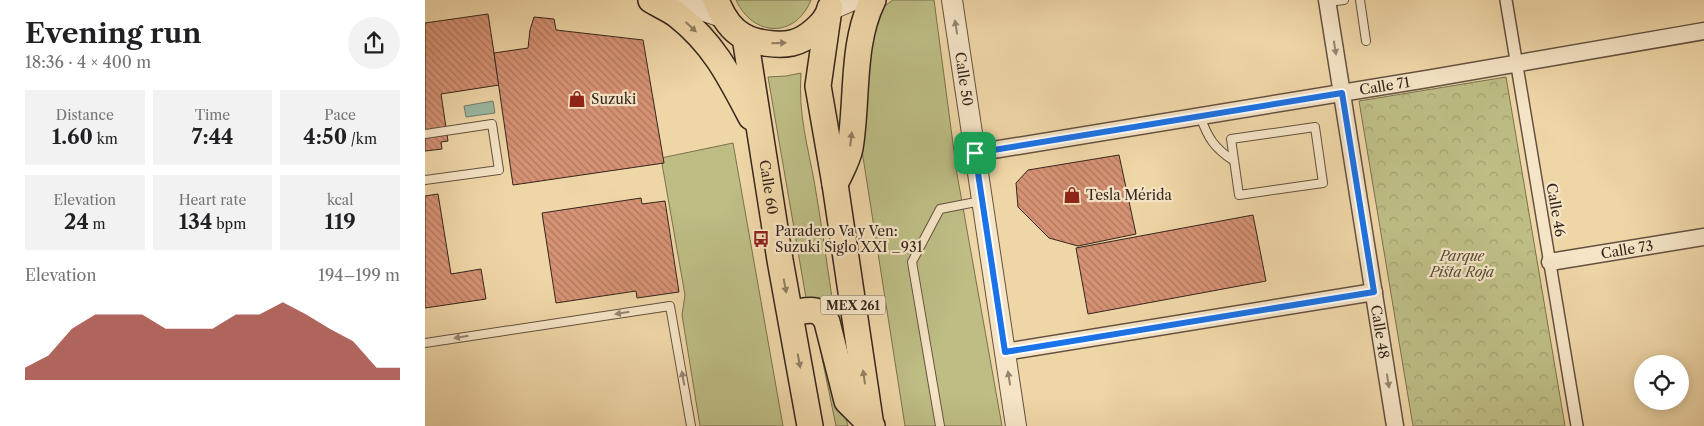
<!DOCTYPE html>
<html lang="en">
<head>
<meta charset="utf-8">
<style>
  :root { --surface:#fff; --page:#f2f2f2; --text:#202124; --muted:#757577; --accent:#8f2418 }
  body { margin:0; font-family:"Libre Caslon Text",serif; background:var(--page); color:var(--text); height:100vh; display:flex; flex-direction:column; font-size:19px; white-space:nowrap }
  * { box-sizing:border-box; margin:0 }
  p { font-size:16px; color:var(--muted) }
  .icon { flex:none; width:28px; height:28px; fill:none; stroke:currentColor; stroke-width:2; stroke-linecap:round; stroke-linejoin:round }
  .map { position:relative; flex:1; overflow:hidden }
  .panel { display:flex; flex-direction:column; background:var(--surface); width:425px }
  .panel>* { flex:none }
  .tools { position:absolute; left:1209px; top:355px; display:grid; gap:10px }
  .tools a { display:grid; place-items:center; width:55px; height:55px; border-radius:50%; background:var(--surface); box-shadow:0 2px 12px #0003; font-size:25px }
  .pin { position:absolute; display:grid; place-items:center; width:42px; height:42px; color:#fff; margin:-21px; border-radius:10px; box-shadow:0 2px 8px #0006 }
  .round { display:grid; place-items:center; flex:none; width:52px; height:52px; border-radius:26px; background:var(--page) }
  .summary { display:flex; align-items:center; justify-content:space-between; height:85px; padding:0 25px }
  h1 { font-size:28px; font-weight:700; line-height:38px }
  .figures { display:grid; grid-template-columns:repeat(3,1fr); gap:8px; height:85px; padding:5px 25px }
  .figures div { display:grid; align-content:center; border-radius:0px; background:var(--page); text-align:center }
  .figures b { font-size:21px; font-weight:700 }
  .figures small { font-size:14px; font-weight:400 }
  .figures p { font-size:14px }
  .chart { height:140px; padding:10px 25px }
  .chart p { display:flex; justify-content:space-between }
  .chart svg { width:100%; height:90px; margin-top:5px; fill:var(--accent); opacity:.7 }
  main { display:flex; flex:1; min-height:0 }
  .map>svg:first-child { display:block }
  .grass { fill:#bdbd84; stroke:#7a7150 }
  .forest { fill:url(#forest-crowns); stroke:#7a7150 }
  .water { fill:#9ab9a3; stroke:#727e6d }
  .building { fill:url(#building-back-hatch); stroke:#36251d }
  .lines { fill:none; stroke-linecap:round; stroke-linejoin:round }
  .service-casing { stroke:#645140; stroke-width:10 }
  .pedestrian-casing { stroke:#645140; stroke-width:14 }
  .minor-casing { stroke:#645140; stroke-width:19 }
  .tertiary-casing { stroke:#645140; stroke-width:22 }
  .primary-casing { stroke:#36251d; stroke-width:28 }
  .service { stroke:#f5e4c6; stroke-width:8 }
  .pedestrian { stroke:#f5e4c6; stroke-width:11 }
  .minor { stroke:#f5e4c6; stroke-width:16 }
  .tertiary { stroke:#f5e4c6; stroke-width:20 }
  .primary { stroke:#efd6a7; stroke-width:25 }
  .oneway { fill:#927e62 }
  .oneway2 { fill:#968472 }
  .route-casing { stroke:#fff; stroke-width:10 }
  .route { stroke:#1a73e8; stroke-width:6 }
  .labels { text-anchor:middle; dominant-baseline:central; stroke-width:4.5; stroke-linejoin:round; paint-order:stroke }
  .shield { fill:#f5e4c6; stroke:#6f5e50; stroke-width:1 }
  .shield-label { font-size:12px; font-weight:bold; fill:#36251d }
  .street-label { font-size:14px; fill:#36251d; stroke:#f5e4c6 }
  .poi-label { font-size:14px; fill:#36251d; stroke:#f5e4c6; text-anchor:start }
  .park-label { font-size:14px; font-style:italic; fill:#584b37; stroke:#f5e4c6 }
</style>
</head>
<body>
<main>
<section class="panel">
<div class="summary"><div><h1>Evening run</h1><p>18:36 · 4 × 400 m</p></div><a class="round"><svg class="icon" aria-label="share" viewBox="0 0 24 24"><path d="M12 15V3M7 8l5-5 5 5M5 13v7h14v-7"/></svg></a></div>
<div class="figures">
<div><p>Distance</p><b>1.60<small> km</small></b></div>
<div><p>Time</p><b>7:44</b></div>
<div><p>Pace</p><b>4:50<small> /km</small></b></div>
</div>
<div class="figures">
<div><p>Elevation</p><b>24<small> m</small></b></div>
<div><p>Heart rate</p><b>134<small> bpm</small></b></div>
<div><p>kcal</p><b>119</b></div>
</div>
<div class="chart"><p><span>Elevation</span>194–199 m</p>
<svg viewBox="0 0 160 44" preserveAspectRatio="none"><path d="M0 44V38L10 32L20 19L30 12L40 12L50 12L60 19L70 19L80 19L90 12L100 12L110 6L120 12L130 19L140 25L150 38L160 38V44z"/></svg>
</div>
</section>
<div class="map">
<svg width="1279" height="426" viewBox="0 0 1279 426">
  <defs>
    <pattern id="forest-crowns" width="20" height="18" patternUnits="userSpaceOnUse" patternTransform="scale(1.25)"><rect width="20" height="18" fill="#bdbd84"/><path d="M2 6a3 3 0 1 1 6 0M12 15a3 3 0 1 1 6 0" fill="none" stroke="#a3a272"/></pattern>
    <pattern id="building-back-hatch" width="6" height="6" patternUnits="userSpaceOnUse" patternTransform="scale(1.25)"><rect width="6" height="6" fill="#d69274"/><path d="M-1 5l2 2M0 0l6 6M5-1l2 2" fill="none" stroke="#ae775f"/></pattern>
  </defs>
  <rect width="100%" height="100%" fill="#efd6a7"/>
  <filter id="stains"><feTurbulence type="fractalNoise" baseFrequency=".004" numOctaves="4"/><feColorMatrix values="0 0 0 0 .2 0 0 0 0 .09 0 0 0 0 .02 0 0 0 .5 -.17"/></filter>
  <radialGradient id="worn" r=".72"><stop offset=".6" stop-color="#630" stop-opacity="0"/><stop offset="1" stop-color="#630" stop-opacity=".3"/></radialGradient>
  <!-- grass -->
  <g class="grass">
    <path d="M311 0H386C370 39 328 37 311 0Z"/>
    <path d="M468 0H509L532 174 577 426H480L433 125 442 31 454 10Z"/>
    <path d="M376 73C373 115 383 146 390 186 397 228 403 270 409 312L381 298 343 77 361 76Z"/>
    <path d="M308 143 358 426H275L257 315 260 295 236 158Z"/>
    <path d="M390 324 397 326 423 426H411Z"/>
  </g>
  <!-- forest -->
  <path class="forest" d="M1081 77 1140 426H988L934 101Z"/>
  <!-- water -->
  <path class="water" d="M68 101 70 113 41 117 39 106Z"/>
  <!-- building -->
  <g class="building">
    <path d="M63 14 74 85 16 94 23 141 16 142 17 149 0 151V23Z"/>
    <path d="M109 17 129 19 131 30 218 40 239 163 88 185 69 53 103 48 105 30Z"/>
    <path d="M694 155 711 234 653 246 624 238 593 207 591 183 603 170Z"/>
    <path d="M13 194 26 274 56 269 61 299 0 308V196Z"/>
    <path d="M216 198 217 204 240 201 254 292 212 298 211 291 131 303 117 213Z"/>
    <path d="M828 215 841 281 663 314 651 248Z"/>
  </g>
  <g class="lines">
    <!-- service casing -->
    <g class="service-casing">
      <g id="service">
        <path d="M935 0 941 41"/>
        <path d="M903 2 919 0"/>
        <path d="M775 116C783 138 789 148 809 161"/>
        <path d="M890 127 898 183 814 195 806 139Z"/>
        <path d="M0 134 67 124 74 170 0 180"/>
        <path d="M0 343 245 306 266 426"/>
        <path d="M515 426 487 262 515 209 556 201"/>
      </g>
    </g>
    <!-- pedestrian casing -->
    <g class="pedestrian-casing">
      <path id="pedestrian" d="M1081 0 1152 426"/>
    </g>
    <!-- minor casing -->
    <g class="minor-casing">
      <g id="minor">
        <path id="s1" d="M902 0 970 426"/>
        <path id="s2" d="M550 153 1002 79 1279 31"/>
        <path id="s3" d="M1125 262 1279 237"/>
        <path d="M580 352 949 292"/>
      </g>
    </g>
    <!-- tertiary casing -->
    <g class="tertiary-casing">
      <g id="tertiary">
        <path d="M247 0 300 18"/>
        <path id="s4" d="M527 0 591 426"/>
        <path d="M405 10 428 0"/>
      </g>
    </g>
    <!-- primary casing -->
    <g class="primary-casing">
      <g id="primary">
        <path d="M226 0C234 5 244 9 252 15 289 44 305 77 326 117"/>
        <path d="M291 0C296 13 305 29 318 36 330 43 353 46 367 43 381 40 402 23 405 8"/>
        <path d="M403 16 393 86 410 184 446 426"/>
        <path id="s5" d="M320 37 355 260 385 426"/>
        <path d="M410 184C415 173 423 160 425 148 433 100 426 44 448 0"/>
        <path d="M366 313C382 311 394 305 402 322L422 401 447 426"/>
      </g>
    </g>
    <!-- service -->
    <use href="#service" class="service"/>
    <!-- pedestrian -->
    <use href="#pedestrian" class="pedestrian"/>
    <!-- minor -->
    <use href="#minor" class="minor"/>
    <!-- tertiary -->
    <use href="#tertiary" class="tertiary"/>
    <!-- primary -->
    <use href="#primary" class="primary"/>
  </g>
  <!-- one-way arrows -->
  <defs><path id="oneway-solid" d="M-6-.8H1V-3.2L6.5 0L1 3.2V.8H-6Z" transform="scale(1.25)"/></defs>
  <g class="oneway">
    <use href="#oneway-solid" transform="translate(266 27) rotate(43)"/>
    <use href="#oneway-solid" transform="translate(354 43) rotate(-1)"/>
    <use href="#oneway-solid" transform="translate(426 139) rotate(-83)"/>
    <use href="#oneway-solid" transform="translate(360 286) rotate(79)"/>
    <use href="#oneway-solid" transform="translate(374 361) rotate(80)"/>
    <use href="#oneway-solid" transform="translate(439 377) rotate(-98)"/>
  </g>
  <g class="oneway2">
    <use href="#oneway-solid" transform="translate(531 27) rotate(-99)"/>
    <use href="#oneway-solid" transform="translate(910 48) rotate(81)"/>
    <use href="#oneway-solid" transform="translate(197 313) rotate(171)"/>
    <use href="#oneway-solid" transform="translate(36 337) rotate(171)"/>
    <use href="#oneway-solid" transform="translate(258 378) rotate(-100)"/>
    <use href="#oneway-solid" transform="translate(584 378) rotate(-99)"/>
    <use href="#oneway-solid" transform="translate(963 381) rotate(81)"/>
  </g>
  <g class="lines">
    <!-- route casing -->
    <g class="route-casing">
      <path id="route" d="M917 93 949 292 580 352 550 153Z"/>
    </g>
    <!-- route -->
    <use href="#route" class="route"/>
  </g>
  <!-- icons -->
  <defs>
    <g id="shop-bare" transform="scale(1.35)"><path d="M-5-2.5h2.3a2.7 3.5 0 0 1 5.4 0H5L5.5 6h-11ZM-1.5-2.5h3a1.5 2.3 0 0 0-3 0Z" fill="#8f2418" stroke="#f5e4c6" stroke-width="2.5" paint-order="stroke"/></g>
    <g id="bus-bare" transform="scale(1.35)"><path d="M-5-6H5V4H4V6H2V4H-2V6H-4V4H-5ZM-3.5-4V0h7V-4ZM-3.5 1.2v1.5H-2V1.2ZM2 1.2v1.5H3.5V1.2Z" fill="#8f2418" stroke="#f5e4c6" stroke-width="2.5" paint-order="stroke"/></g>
  </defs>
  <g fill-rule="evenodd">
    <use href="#shop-bare" x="152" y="99"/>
    <use href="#shop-bare" x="647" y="195"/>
    <use href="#bus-bare" x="336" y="239"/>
  </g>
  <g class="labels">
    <!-- shield labels -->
    <rect class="shield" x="395.5" y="295.5" width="65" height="19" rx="4"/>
    <g class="shield-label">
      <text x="428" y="305">MEX 261</text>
    </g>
    <!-- street labels -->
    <g class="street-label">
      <text stroke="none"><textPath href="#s4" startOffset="80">Calle 50</textPath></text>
      <text stroke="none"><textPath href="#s2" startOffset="415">Calle 71</textPath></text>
      <text stroke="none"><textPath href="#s5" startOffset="152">Calle 60</textPath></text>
      <text transform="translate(1131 210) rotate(80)">Calle 46</text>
      <text stroke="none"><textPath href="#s3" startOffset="78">Calle 73</textPath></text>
      <text stroke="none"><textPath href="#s1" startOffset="336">Calle 48</textPath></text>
    </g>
    <!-- poi labels -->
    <g class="poi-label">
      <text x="166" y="99">Suzuki</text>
      <text x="661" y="195">Tesla Mérida</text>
      <text x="350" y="231">Paradero Va y Ven:<tspan x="350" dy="16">Suzuki Siglo XXI _931</tspan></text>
    </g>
    <!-- park labels -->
    <g class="park-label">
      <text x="1037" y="256">Parque<tspan x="1037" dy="16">Pista Roja</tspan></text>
    </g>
  </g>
  <rect width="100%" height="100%" filter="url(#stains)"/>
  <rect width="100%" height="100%" fill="url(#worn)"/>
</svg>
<div class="tools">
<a><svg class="icon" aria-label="locate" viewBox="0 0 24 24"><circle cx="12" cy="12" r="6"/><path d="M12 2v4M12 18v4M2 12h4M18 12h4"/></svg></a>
</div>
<div class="pin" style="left:550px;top:153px;background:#1e9e55"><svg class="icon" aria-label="arrive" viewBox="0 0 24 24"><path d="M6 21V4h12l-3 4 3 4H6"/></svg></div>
</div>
</main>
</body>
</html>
